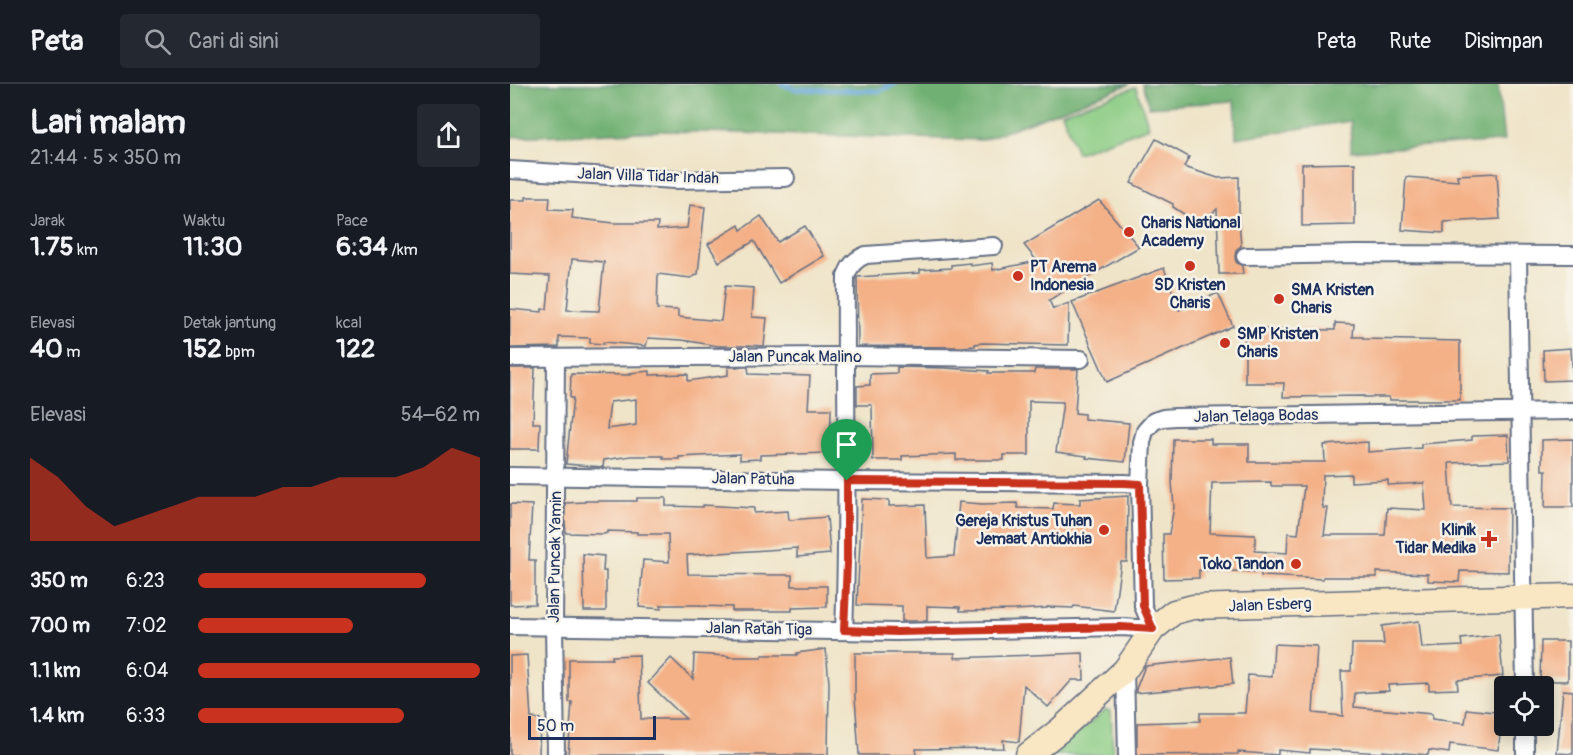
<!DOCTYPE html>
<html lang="id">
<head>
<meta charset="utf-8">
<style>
  :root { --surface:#171b24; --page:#242831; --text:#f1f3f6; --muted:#9ea1a6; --line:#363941; --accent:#c8321e }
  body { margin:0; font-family:Pangolin,sans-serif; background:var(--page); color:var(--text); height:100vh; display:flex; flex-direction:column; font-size:22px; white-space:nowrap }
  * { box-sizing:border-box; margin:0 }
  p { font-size:20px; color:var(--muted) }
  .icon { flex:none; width:33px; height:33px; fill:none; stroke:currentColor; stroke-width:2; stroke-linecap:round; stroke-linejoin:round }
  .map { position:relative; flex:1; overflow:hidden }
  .details { display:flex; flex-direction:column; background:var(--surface); width:510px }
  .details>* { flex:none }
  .controls { position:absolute; left:984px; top:592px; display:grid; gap:12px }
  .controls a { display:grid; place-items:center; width:60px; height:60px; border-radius:6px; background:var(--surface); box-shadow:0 3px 15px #0003; font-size:30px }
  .scale { position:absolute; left:18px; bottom:15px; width:128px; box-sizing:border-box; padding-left:6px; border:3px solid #1b2f5e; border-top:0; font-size:16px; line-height:21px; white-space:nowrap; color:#1b2f5e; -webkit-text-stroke:4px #f7f3e8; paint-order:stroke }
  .pin { position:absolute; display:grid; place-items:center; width:51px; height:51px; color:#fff; margin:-62px -26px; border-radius:50% 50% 50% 0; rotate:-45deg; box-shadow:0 0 6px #0007 }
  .pin .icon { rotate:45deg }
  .round { display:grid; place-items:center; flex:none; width:63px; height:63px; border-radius:6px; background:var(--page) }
  .head { display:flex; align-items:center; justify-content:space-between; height:102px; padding:0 30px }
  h1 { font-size:33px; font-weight:700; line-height:45px }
  .stats { display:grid; grid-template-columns:repeat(3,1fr); gap:9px; height:102px; padding:6px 30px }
  .stats div { display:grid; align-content:center }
  .stats b { font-size:26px; font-weight:700 }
  .stats small { font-size:16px; font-weight:400 }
  .stats p { font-size:16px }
  .chart { height:168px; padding:12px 30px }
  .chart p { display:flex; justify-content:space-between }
  .chart svg { width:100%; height:108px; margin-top:6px; fill:var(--accent); opacity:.7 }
  ul { padding:0 30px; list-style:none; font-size:20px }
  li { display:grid; grid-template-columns:96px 72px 1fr; align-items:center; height:45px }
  li i { height:15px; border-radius:8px; background:var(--accent) }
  header { display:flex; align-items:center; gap:36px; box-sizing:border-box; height:84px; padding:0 30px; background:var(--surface); border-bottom:2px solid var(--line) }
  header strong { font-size:28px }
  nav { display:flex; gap:33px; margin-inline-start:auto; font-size:21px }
  .search { width:420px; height:54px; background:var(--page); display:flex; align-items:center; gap:15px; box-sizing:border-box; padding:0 21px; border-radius:6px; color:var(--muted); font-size:22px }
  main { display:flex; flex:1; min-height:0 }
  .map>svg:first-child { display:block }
  .green { fill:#8bcc84; stroke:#537e71; stroke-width:1.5 }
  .forest { fill:#70b072; stroke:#467068; stroke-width:1.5 }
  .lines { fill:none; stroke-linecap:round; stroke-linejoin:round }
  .stream { stroke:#62a6d7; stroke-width:5 }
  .building { fill:#f4b086; fill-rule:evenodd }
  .street-casing { stroke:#656e83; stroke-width:20 }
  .secondary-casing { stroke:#656e83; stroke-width:27 }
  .street { stroke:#fff; stroke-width:16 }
  .secondary { stroke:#f9e7c3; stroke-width:24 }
  .route-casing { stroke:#fff; stroke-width:12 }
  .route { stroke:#c8321e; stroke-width:8 }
  .poi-dot { fill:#c8321e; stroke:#f7f3e8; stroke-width:2 }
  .labels { text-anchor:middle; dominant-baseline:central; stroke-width:5; stroke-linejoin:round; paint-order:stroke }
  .street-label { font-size:16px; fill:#1b2f5e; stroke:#f7f3e8 }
  .poi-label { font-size:16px; font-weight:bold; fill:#1b2f5e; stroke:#f7f3e8; text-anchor:start }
</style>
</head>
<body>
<header>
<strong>Peta</strong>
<div class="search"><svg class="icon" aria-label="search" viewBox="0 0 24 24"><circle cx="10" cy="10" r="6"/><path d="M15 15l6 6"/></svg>Cari di sini</div>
<nav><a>Peta</a><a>Rute</a><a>Disimpan</a></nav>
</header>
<main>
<section class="details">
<div class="head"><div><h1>Lari malam</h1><p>21:44 · 5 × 350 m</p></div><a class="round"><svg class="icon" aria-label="share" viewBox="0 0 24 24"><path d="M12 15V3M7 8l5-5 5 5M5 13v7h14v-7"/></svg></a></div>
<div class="stats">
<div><p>Jarak</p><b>1.75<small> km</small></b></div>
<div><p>Waktu</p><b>11:30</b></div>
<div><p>Pace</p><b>6:34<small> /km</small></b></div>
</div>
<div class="stats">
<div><p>Elevasi</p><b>40<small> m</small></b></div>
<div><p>Detak jantung</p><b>152<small> bpm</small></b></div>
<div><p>kcal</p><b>122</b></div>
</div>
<div class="chart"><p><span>Elevasi</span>54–62 m</p>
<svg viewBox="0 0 160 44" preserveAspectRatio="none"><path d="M0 44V10L10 18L20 30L30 38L40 34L50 30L60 26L70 26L80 26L90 22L100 22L110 18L120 18L130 18L140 14L150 6L160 10V44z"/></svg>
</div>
<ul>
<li><b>350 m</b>6:23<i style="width:81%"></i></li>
<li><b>700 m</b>7:02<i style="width:55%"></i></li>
<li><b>1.1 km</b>6:04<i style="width:100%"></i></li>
<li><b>1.4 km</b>6:33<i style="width:73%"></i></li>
</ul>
</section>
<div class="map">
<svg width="1063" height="671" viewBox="0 0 1063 671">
  <rect width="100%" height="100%" fill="#f7f3e8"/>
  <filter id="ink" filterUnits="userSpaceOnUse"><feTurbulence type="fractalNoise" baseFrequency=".0167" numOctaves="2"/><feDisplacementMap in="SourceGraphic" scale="12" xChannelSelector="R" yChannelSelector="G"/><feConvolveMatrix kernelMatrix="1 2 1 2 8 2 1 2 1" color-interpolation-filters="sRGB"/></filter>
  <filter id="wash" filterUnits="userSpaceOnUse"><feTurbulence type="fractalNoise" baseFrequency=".008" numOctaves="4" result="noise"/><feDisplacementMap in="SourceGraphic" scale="24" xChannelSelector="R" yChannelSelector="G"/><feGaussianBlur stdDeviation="1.35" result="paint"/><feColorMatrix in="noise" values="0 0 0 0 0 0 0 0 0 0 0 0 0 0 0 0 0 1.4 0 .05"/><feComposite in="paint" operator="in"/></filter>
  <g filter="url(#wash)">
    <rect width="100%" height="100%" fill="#efe4c8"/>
    <!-- green -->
    <g class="green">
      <path d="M626 3 639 43 567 69 552 29Z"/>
      <path d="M595 626 601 627 603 671H542Z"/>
    </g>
    <!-- forest -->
    <g class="forest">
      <path d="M0 0H620L473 56 155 47 0 53Z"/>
      <path d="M632 0H988L994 57 841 67V37L726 54 724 17 639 23Z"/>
    </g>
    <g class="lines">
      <!-- stream -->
      <path class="stream" d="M272 0 285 5 369 7 385 0"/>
    </g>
    <g id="blocks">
      <!-- building -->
      <g class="building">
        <path d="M646 55 679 73 674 83 708 94 729 93V136L731 162 726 166 725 173 726 178 732 182 733 190H709L707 125 689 140 663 123V120L621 99Z"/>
        <path d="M845 79V141L792 142V80Z"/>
        <path d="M987 89 990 135 934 138V149L892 146 896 93 948 97 947 91Z"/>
        <path d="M16 113H40L39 125 63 126 62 134 104 139H148L147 146 177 144 180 121 195 123 188 190 181 194 148 190 147 225 168 226V233L211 237 215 202 244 204 242 233 257 234 254 262 238 261V262H208L172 256 138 254 136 262 94 258V260L80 259V254L49 253V263L0 264V225L32 228V225H37L40 192 0 190V116H16ZM62 175 94 178 89 227 57 226Z"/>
        <path d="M589 116 629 163 539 216 543 225 559 219 558 261 472 259 465 260V262L451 263 348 262 347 193 410 189V186L441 184V181L460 179V182L482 179 483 186 527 177 514 161Z"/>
        <path d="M251 132 268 158 295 142 314 172 269 199 244 157 209 178 198 160 229 141 231 146Z"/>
        <path d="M654 184 669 226 708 209 723 242 597 298 562 218Z"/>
        <path d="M825 239 844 240 843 253H853V255L950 257V316H879V313H854V312L773 313 774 299H735V245L825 246Z"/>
        <path d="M1061 264 1063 296 1034 297 1033 266Z"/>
        <path d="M218 283H238L239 290 300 292 298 325H321L320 369 250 371V375L230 376V370L169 373V375H153V372H121L94 376 93 383 56 380 63 314H60L61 290 121 291 120 289 140 287V291L178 290V297L218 291ZM126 315V341L97 345 100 318Z"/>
        <path d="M387 283 435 284 479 287 478 289H524L525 285H568L565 329 574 330V335L619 339 615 378 576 374 577 372 546 368 553 318 519 317V371H494V376H446V370L392 372V376H363L362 322 361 321H347V302L360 301V290L387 289Z"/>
        <path d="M0 284H25L23 339H30L29 365H0Z"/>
        <path d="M998 351 999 377 939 379 942 423 999 424 998 488 950 487 949 498 918 497V490L867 488V493H813V495L751 492V488L689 486V494L654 495 653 450H659L664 423 662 398 663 355H701V360H739V378H815L814 361 858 358V368L911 364V360L962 356V352ZM841 390V398L878 396V401L914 399 916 426 877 424 875 451H814L818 424H813V421H812L813 391ZM761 398V402H794L788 450 778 449 777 469 745 467V451L700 449 702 399Z"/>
        <path d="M1063 355V423H1035L1036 386H1032V356Z"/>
        <path d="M618 412 617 478H611L604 527 564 522 563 524 537 523V524L505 526 450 527V523L417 522V537H392V522L347 521 352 415 379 416V422L415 421 417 474 444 472 449 418 472 420 507 419 508 424 543 425 544 419 570 420V415Z"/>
        <path d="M127 414H156V422L193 423V421L244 424V429L278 427 279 436 317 433 320 470 287 473V464L177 471 178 490 282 491V502H317V523L282 524V527H222V523L190 522V521H151V525L129 523 133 476 159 478 158 450H127V448L97 447V449L94 450 56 449 55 437V419L75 418V417H127Z"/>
        <path d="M0 420 22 421 19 476H25V520L0 521Z"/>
        <path d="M73 470 94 472 93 487H96V527H74Z"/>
        <path d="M909 537 912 564 952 562 951 555 989 551 993 592 947 596 948 605 919 606V599L878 601 879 607 845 609 844 623 922 630V635L955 639 957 625 993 629 988 666 940 660 939 669 919 666 918 671 873 667V669L800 665V669L768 666V671L728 668V670L627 671V639L690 637V629H735L738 591 762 593 764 560 807 562 803 629 833 632 831 587H841L842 560H874L872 542Z"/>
        <path d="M1031 557H1058V597H1030Z"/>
        <path d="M316 565 319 599 318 671H58L62 618H59V575H102V572L129 571 131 635H176L138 599 161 574 183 595 184 570 218 572V573H252V571H287V569Z"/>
        <path d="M345 569H445V574L573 569 574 596H562L538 623 514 601 509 658 493 656 494 664 406 665 407 671H349L345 613Z"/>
        <path d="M17 571 21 634 30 635 29 671H0V572Z"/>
        <path d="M720 573 723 600 626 609V605L635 582Z"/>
        <path d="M1053 606 1063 607V670L1047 669Z"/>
      </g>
    </g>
  </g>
  <g filter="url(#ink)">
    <use href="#blocks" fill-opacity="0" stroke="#656e83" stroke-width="1.5"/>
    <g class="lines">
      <!-- street casing -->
      <g class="street-casing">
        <g id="street">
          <path d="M0 86 165 96 276 94"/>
          <path d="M1008 171C1009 315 1013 459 1015 603"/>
          <path d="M735 172 846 170 1063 171"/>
          <path d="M0 274 335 272 571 275"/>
          <path d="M46 275 44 542 46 671"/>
          <path d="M0 392 337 397 615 399 630 400"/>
          <path d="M0 542 387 548 611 543 643 545 633 522 630 400 632 358 635 347 644 337 653 334 665 333 1063 327"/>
          <path d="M334 546C339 428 335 311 336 193 339 182 345 175 356 171L484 162"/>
          <path d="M615 586 617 671"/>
          <path d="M1015 642V671"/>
        </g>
      </g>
      <!-- secondary casing -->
      <g class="secondary-casing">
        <path id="secondary" d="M518 671 550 646 615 586 643 545 664 528 683 523 1063 512"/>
      </g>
      <!-- street -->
      <use href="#street" class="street"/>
      <!-- secondary -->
      <use href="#secondary" class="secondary"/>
    </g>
  </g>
  <g class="lines" filter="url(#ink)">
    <!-- route casing -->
    <g class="route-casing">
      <path id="route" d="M337 397 615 399 630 400 633 522 643 545 611 543 387 548 334 546 337 479Z"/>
    </g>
    <!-- route -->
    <use href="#route" class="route"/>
  </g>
  <!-- markers -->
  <g class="poi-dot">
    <circle cx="619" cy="148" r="6"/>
    <circle cx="680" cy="182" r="6"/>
    <circle cx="508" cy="192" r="6"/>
    <circle cx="769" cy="215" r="6"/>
    <circle cx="715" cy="259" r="6"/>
    <circle cx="594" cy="446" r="6"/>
    <path d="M976 446h6v6h6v6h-6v6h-6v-6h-6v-6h6z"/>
    <circle cx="786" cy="480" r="6"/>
  </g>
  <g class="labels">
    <!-- street labels -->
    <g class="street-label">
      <text transform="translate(138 92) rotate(2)">Jalan Villa Tidar Indah</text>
      <text x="285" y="273">Jalan Puncak Malino</text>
      <text transform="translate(746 332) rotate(-1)">Jalan Telaga Bodas</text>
      <text transform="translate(243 395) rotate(1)">Jalan Patuha</text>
      <text transform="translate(45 473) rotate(-89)">Jalan Puncak Yamin</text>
      <text transform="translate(760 521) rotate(-2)">Jalan Esberg</text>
      <text transform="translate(249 545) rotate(1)">Jalan Ratah Tiga</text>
    </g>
    <!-- poi labels -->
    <g class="poi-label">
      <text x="631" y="139">Charis National<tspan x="631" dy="18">Academy</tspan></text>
      <text x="520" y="183">PT Arema<tspan x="520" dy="18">Indonesia</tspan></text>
      <text x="680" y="201" text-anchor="middle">SD Kristen<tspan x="680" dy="18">Charis</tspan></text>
      <text x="781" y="206">SMA Kristen<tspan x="781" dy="18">Charis</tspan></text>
      <text x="727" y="250">SMP Kristen<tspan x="727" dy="18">Charis</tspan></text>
      <text x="582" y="437" text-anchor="end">Gereja Kristus Tuhan<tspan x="582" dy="18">Jemaat Antiokhia</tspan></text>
      <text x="966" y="446" text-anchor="end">Klinik<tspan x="966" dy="18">Tidar Medika</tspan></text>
      <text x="774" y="480" text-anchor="end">Toko Tandon</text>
    </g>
  </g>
</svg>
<div class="controls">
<a><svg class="icon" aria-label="locate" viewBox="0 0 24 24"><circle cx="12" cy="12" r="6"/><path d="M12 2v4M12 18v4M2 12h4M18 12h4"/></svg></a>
</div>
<div class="scale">50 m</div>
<div class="pin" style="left:337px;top:397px;background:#1e9e55"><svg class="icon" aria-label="arrive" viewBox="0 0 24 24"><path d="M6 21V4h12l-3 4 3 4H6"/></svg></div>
</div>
</main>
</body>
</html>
